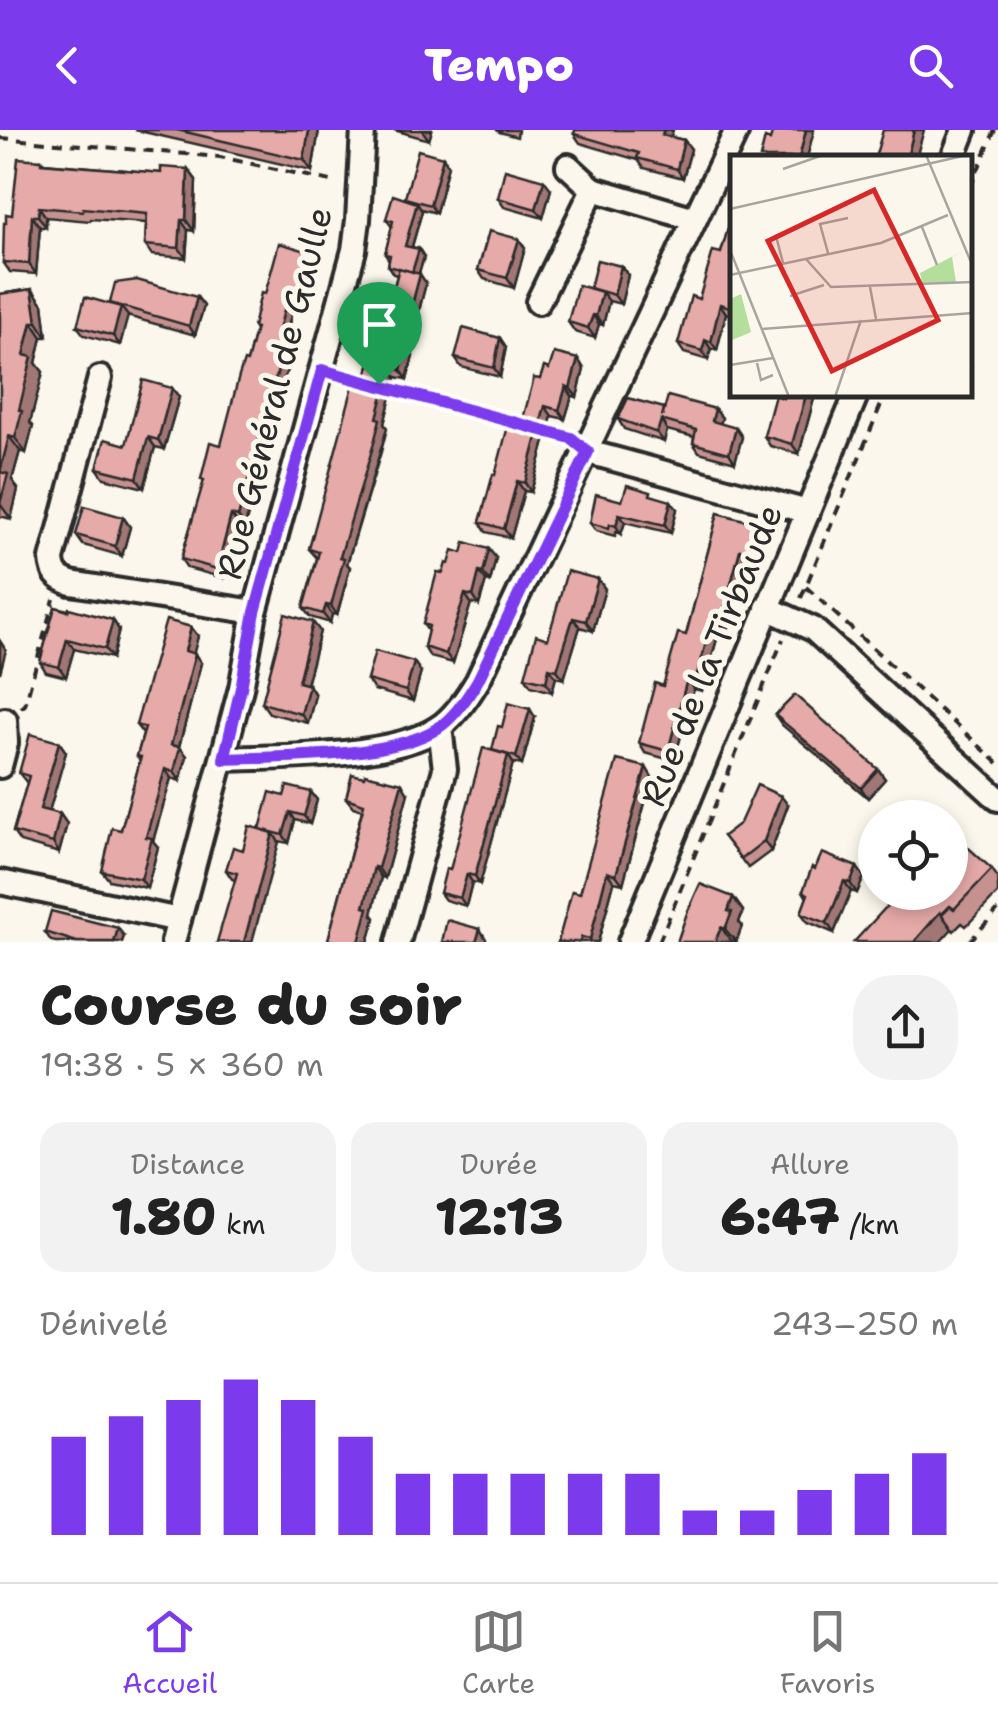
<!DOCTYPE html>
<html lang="fr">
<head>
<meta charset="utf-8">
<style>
  :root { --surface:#fff; --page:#f2f2f2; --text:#222; --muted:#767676; --line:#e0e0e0; --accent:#7c3aed }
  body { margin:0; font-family:"Shantell Sans",sans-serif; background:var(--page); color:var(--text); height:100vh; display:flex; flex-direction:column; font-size:38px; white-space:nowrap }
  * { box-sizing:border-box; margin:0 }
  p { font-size:32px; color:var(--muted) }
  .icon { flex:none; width:55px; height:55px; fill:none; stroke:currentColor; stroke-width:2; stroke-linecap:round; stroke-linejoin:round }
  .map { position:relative; height:812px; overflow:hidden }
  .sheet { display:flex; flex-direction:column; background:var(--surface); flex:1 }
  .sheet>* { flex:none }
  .buttons { position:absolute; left:858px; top:670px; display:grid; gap:20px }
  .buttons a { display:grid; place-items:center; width:110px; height:110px; border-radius:50%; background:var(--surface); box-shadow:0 5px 15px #0003; font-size:50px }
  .pin { position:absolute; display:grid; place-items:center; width:85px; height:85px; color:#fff; margin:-102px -42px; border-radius:50% 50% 50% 0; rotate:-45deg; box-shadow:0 0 10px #0007 }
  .pin .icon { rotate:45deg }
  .round { display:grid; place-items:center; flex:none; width:105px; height:105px; border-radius:40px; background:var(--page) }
  .headline { display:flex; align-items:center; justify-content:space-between; height:170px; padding:0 40px }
  h1 { font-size:55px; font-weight:800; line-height:75px }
  .stats { display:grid; grid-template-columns:repeat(3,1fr); gap:15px; height:170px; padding:10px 40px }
  .stats div { display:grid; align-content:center; border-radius:25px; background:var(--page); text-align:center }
  .stats b { font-size:50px; font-weight:800 }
  .stats small { font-size:28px; font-weight:400 }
  .stats p { font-size:28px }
  .chart { height:280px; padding:20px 40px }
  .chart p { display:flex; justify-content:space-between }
  .chart svg { width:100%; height:180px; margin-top:10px; stroke:var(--accent); stroke-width:6 }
  header { display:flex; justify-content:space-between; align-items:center; height:130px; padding:0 40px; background:var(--accent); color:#fff; font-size:45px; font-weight:800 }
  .dock { display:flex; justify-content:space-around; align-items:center; height:140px; border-top:2px solid var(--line); background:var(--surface); font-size:28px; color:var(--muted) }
  .dock a { display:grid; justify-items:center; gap:5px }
  .dock .selected { color:var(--accent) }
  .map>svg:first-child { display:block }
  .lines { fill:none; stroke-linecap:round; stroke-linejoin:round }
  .minor-casing { stroke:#2b2b2b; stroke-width:30 }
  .path { stroke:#2b2b2b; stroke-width:4; stroke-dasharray:10 8; stroke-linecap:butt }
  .minor { stroke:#fbf7ec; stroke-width:22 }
  .wall { fill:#c69290; stroke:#2b2b2b; stroke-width:2.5 }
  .shaded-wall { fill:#a17776; stroke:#2b2b2b; stroke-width:2.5 }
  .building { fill:#e6aaa8; stroke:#2b2b2b; stroke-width:2.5 }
  .route-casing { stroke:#fff; stroke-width:20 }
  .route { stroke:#7c3aed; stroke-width:12 }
  .labels { text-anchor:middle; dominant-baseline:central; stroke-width:10; stroke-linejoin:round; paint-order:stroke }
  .street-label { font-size:35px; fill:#2b2b2b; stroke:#fbf7ec }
  .inset-road { fill:none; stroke:#a8a59f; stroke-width:2.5 }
  .view { fill:#d62828; fill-opacity:0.15; stroke:#d62828; stroke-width:5 }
  .inset-edge { fill:none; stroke:#2b2b2b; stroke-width:5 }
</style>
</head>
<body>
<header><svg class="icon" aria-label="back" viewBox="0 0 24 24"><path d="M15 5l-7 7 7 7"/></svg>Tempo<svg class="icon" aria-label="search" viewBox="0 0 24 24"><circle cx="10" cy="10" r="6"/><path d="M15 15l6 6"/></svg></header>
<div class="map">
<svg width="998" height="812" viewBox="0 0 998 812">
  <rect width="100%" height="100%" fill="#fbf7ec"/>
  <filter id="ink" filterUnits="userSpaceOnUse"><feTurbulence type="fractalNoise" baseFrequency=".01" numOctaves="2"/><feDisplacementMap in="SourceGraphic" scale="20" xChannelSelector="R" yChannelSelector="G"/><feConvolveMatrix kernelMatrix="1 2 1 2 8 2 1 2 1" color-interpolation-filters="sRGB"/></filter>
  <g filter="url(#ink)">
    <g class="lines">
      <!-- minor casing -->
      <g class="minor-casing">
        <g id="minor">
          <path d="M953 28 964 0"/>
          <path d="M593 59 695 89"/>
          <path d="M538 172 593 59 568 36"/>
          <path d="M100 248 52 429C53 443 57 448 71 453L255 482"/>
          <path d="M588 322 808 382"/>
          <path d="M767 478 813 499 998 669"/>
          <path d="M224 629C279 627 393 628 438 598 455 587 468 567 478 550L737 0"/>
          <path d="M0 636 6 613 5 590"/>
          <path d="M0 752 179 790"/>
          <path d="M173 812 241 558 255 482 354 120 358 90 363 0"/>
          <path d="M398 812 445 639 440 597"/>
          <path d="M630 812 856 265"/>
        </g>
      </g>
      <!-- path -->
      <g class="path">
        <path d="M0 8 220 27 336 52"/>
        <path d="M970 58 995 0"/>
        <path d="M341 245 365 251"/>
        <path d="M389 257 525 295"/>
        <path d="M543 300 568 307"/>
        <path d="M806 457 998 633"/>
        <path d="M801 468 885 265"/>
        <path d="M21 578 25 575 54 469"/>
        <path d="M659 812 783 509"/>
        <path d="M969 812 998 780"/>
      </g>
      <!-- minor -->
      <use href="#minor" class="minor"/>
    </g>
    <!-- wall -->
    <g class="wall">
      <path d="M135 0H319L312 41Z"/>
      <path d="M394 0H432L429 10Z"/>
      <path d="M497 0H518L517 7 499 2Z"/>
      <path d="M574 4 671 7 684 10 691 19 683 48 644 38 638 30 580 13Z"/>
      <path d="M443 27 448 35 436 83 421 79 422 81 412 117 419 119 424 127 419 144 426 153 409 220 413 226 407 249 396 247 384 294 387 298 381 322 347 434 350 437 337 485 332 484 330 493 310 487 303 478 317 428 309 419 363 259 374 216 366 207 388 179 397 145 393 144 388 136 389 130 385 124 392 97 386 89 406 70Z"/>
      <path d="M41 30 44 33 161 43 188 39 196 50 194 101 188 100 186 128 152 125 145 115 146 93 91 89 90 91 46 87V97H40L36 144 10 142 3 132 6 93 12 85Z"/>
      <path d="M551 59 543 88 504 77 498 68Z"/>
      <path d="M733 81V185L726 183 717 220 711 219 708 230 684 223 678 214 721 123Z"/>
      <path d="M519 109 525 118 514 158 484 149 478 140Z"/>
      <path d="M316 131 305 172 295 169 286 206 293 216 245 396 238 394 224 448 187 438 181 429 204 352 201 349 221 315 247 232 255 201 253 197 265 164Z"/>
      <path d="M621 136 628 145 621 174 609 171 603 195 599 194 595 208 575 202 568 192 590 158Z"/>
      <path d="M32 159 43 174 47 207H42L36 233 43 242 30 293 33 296 26 323 20 321 12 350 18 359 11 389 0 386V164Z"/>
      <path d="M197 167 204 176 195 205 127 186 120 215 84 205 77 196 110 174Z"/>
      <path d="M500 208 506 217 500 247 461 237 455 228Z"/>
      <path d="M578 229 584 239 577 267 572 266 565 289 552 286 531 362 524 361 511 408 486 402 480 392 495 345 520 300 540 249 549 239Z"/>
      <path d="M172 258 179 267 164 319 155 317 144 358 104 348 97 338 126 315Z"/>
      <path d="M784 265H815L799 324 770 316 764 306Z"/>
      <path d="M664 278 715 279 722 288 720 294 736 298 742 307 735 332 699 322 693 313 694 307 667 300 664 312 624 299 618 289Z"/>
      <path d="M654 366 677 379 671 403 625 392 621 404 616 402 615 406 596 401 590 393 622 371Z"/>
      <path d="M718 383 759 394 766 404 758 433 747 430 729 497 721 495 702 561 694 559 674 631 645 623 639 613 686 505Z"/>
      <path d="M123 387 130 397 122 426 83 415 76 405Z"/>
      <path d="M462 423 496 428 490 452 486 451 479 475 471 473 453 533 430 527 424 517 428 501 423 494 443 443Z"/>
      <path d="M598 449 605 459 593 501 580 497 564 549 556 547 552 562 531 556 525 547 548 509Z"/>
      <path d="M55 477 113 490 119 500 112 528 74 519 66 547 46 542 40 532Z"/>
      <path d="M191 497 198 506 193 523 201 533 179 617 187 626 180 651 171 648 153 711 158 717 147 758 109 750 102 741 121 700 140 631 137 626 143 604 136 595Z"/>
      <path d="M320 501 306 555H309L315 565 308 593 269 583 262 573Z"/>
      <path d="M421 542 413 571 374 560 367 550Z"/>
      <path d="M775 585 878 639 885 649 868 668 782 595Z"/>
      <path d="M535 587 522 635 513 633 480 754 472 752 466 776 445 770 440 763 450 740 502 597Z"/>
      <path d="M59 612 66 622 49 681 60 684 67 694 59 723 20 712 13 702 27 653 19 643Z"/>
      <path d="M652 647 623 754 614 752 598 812H558L580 763Z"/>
      <path d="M311 662 317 670 310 694 295 690 289 713 278 711 279 712 235 750 232 749 226 740 284 666Z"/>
      <path d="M408 663 385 748 381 747 372 784 375 788 368 812H330L328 810 362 680 353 677 346 668Z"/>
      <path d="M788 675 771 721 748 738 723 706Z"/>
      <path d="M992 739 998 748V763L966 796 962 793 954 801 952 799 854 812Z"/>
      <path d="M864 747 857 763 851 761 834 803 808 792 801 783 807 768 803 761Z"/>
      <path d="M733 767 743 781 739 792 742 796 736 812H677Z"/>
      <path d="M45 802 124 806 122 812H56L51 811Z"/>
    </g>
    <!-- shaded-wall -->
    <g class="shaded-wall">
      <path d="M309 0H319L312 41 304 30Z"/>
      <path d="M422 0H432L429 10Z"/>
      <path d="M664 0H673L669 14 662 5Z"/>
      <path d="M806 0H814L807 28H799Z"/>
      <path d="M914 0H924L916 28H907Z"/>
      <path d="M684 10 691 19 683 48 677 39Z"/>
      <path d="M443 27 448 35 436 83 430 75Z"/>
      <path d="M188 39 196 50 194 101 186 90Z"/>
      <path d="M544 50 551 59 543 88 536 79Z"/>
      <path d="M417 73 422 81 410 123 405 116Z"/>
      <path d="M39 77 46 87V97L38 86Z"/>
      <path d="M32 86 40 97 36 144 29 134Z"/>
      <path d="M181 90 188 100 186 128 179 118Z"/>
      <path d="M519 109 525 118 514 158 507 148Z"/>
      <path d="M419 119 424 127 417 149 412 142Z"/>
      <path d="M310 122 316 131 305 172 298 163Z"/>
      <path d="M621 136 628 145 621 174 614 165Z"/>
      <path d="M420 144 426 153 409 220 413 226 407 249 401 240V216Z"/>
      <path d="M32 159 43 174 47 207 37 192Z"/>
      <path d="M289 160 295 169 284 213 278 204Z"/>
      <path d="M602 162 609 171 603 195 596 186Z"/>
      <path d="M197 167 204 176 195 205 189 196Z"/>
      <path d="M720 174 726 183 717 220 711 212Z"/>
      <path d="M121 177 128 186 120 215 113 206Z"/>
      <path d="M593 185 599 194 595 208 588 198Z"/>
      <path d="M32 192 42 207 36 233 43 242 30 293 33 296 26 323 15 308 24 225Z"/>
      <path d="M287 206 293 216 245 396 238 387Z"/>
      <path d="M500 208 506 217 500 247 494 238Z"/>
      <path d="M705 210 711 219 708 230 702 221Z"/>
      <path d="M578 229 584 239 577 267 570 258Z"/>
      <path d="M390 238 396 247 384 294 387 298 347 434 350 437 337 485 331 476 340 427Z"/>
      <path d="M566 256 572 266 565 289 559 280Z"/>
      <path d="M172 258 179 267 164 319 158 310Z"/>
      <path d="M806 265H815L799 324 792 314Z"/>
      <path d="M545 276 552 286 531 362 525 353Z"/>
      <path d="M715 279 722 288 718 301 712 291Z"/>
      <path d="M661 290 667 300 664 312 657 303Z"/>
      <path d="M736 298 742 307 735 332 729 323Z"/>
      <path d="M9 306 20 321 12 350 18 359 11 389 0 374V342Z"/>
      <path d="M148 307 155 317 144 358 137 348Z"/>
      <path d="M517 351 524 361 511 408 504 399Z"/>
      <path d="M671 371 677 379 671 403 665 395Z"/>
      <path d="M619 384 625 392 621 404 616 396Z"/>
      <path d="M231 385 238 394 224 448 217 439Z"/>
      <path d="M123 387 130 397 122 426 115 416Z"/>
      <path d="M759 394 766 404 758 433 751 424Z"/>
      <path d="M489 419 496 428 490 452 483 443Z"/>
      <path d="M740 420 747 430 729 497 722 487Z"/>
      <path d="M479 442 486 451 479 475 473 466Z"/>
      <path d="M598 449 605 459 593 501 586 491Z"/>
      <path d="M465 464 471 473 453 533 446 524Z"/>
      <path d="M326 475 332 484 330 493 323 484Z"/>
      <path d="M714 485 721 495 702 561 695 551Z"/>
      <path d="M573 488 580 497 564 549 557 540Z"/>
      <path d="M113 490 119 500 112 528 105 519Z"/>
      <path d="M313 492 320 501 304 562 298 552Z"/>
      <path d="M191 497 198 506 192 530 185 521Z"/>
      <path d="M67 509 74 519 66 547 59 537Z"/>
      <path d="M0 511 6 520 0 543Z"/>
      <path d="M195 524 201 533 177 624 171 615Z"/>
      <path d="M414 532 421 542 413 571 406 561Z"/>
      <path d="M549 538 556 547 552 562 546 552Z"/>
      <path d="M687 549 694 559 674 631 668 621Z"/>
      <path d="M309 555 315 565 308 593 301 584Z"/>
      <path d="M530 579 535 587 522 635 516 627Z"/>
      <path d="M59 612 66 622 47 689 40 679Z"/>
      <path d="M180 617 187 626 180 651 174 642Z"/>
      <path d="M508 625 513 633 480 754 475 746Z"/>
      <path d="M646 637 652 647 623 754 616 745Z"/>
      <path d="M165 639 171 648 153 711 158 717 147 758 141 749 146 707Z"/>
      <path d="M878 639 885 649 868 668 861 658Z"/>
      <path d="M402 653 408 663 385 748 378 738Z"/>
      <path d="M311 662 317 670 310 694 304 686Z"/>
      <path d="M781 666 788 675 771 721 764 711Z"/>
      <path d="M290 682 295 690 289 713 283 705Z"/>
      <path d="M60 684 67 694 59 723 53 713Z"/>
      <path d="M273 703 279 712 252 812H244Z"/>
      <path d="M374 737 381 747 372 784 375 788 368 812H359L364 777Z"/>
      <path d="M857 737 864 747 857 763 850 753Z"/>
      <path d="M607 742 614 752 598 812H591L590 809Z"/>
      <path d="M467 744 472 752 466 776 460 768Z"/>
      <path d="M844 751 851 761 834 803 827 793Z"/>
      <path d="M733 767 743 781 739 792 742 796 736 812 725 799 728 781Z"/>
      <path d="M940 782 952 799 940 812H914Z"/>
      <path d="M721 797 731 811 730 812H715Z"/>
      <path d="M118 798 124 806 122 812H114Z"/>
      <path d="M480 799 486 809V812H476Z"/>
    </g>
    <!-- building -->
    <g class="building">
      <path d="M177 0H309L304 30Z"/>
      <path d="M575 0H664L662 5 684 10 677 39 637 28 639 23 574 4Z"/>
      <path d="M773 0H806L799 28H760L765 8 770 10Z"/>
      <path d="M883 0H914L907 28H875Z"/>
      <path d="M418 20 443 27 430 75 405 68Z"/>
      <path d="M18 28 41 30V33L161 43V37L188 39 186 90H181L179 118 145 115 147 84 83 78V81L39 77 38 86H32L29 134 3 132 4 93H6V84L12 85Z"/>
      <path d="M505 39 544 50 536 79 498 68Z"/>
      <path d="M393 65 417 73 405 116 419 119 412 142 388 136 390 125 385 124 393 91 386 89Z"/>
      <path d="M733 81V178L720 174 711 212 705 210 702 221 678 214 691 166 699 169 713 121 721 123Z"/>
      <path d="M489 101 519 109 507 148 478 140Z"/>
      <path d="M279 113 310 122 298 163 289 160 278 204 287 206 238 387 231 385 217 439 181 429 204 350 201 349 210 312 221 315 239 246 244 231 247 232 256 198 253 197 261 163 265 164Z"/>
      <path d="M597 130 621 136 614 165 590 158Z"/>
      <path d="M399 138 420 144 401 216 406 217 401 240 390 238 377 288 380 289 374 313 340 427 344 428 331 476 326 475 323 484 303 478 319 422 309 419 353 256 363 259 376 209 366 207 373 182 383 184 385 179H388Z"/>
      <path d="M137 150 197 167 189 196 110 173 115 153Z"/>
      <path d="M578 155 602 162 596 186 593 185 588 198 568 192Z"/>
      <path d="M32 159 37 192H32L24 225 32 227 19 280 22 281 15 308 9 306 0 342V164Z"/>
      <path d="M85 167 121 177 113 206 77 196Z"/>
      <path d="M463 198 500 208 494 238 455 228Z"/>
      <path d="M554 223 578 229 570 258 566 256 559 280 545 276 525 353 517 351 504 399 480 392 493 344 495 345 508 296 520 300 534 248 540 249 544 237 549 239Z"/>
      <path d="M143 250 172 258 158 310 148 307 137 348 97 338 105 309 126 315Z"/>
      <path d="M775 265 783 268 784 265H806L792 314 764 306Z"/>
      <path d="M668 266 715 279 712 291 736 298 729 323 693 313 696 300 661 290 657 303 618 289 628 268 664 278 662 287Z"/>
      <path d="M0 342 8 344 0 374Z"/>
      <path d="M627 355 651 362 650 365 671 371 665 395 619 384 616 396 610 394 609 398 590 393 596 364 622 371Z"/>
      <path d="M84 376 123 387 115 416 76 405Z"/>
      <path d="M718 383 759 394 751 424 740 420 722 487 714 485 695 551 687 549 668 621 639 613 655 553 663 556 678 503 686 505Z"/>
      <path d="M465 412 489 419 483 443 479 442 473 466 465 464 446 524 424 517 429 496 423 494 437 442 443 443 446 433 449 434 453 420 462 423Z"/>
      <path d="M567 441 598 449 586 491 573 488 557 540 549 538 546 552 525 547 536 505 548 509Z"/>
      <path d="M55 477 68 481 69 478 113 490 105 519 67 509 59 537 40 532Z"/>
      <path d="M285 484 313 492 298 552 309 555 301 584 262 573Z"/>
      <path d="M166 490 191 497 185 521 195 524 171 615 180 617 174 642 165 639 146 707 152 708 141 749 102 741 112 698 121 700 141 627 137 626 145 598 136 595Z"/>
      <path d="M375 521 414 532 406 561 367 550Z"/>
      <path d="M795 565 878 639 861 658 775 585Z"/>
      <path d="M508 573 530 579 516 627 492 620 498 596 502 597Z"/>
      <path d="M30 604 59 612 40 679 60 684 53 713 13 702 29 646 19 643Z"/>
      <path d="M483 618 508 625 475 746 467 744 460 768 440 763 446 739 450 740Z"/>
      <path d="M617 630 646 637 616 745 607 742 590 809 581 807 580 812H558L572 761 580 763Z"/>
      <path d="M352 644 364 647 365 644 402 653 378 738 374 737 364 777 368 778 359 812H337L328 810 364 674 346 668Z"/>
      <path d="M757 655 781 666 764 711 741 729 723 706 740 693Z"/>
      <path d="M287 656 311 662 304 686 290 682 283 705 260 699 270 662 284 666Z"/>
      <path d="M914 674 928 688H909Z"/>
      <path d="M249 696 273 703 244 812H217L237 743 226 740 233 717 243 720Z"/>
      <path d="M950 701 992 739 954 779 950 776 942 784 940 782 914 812H854L900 762H950Z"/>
      <path d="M822 723 857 737 850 753 844 751 827 793 801 783 808 764 803 761 812 737 815 739Z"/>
      <path d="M700 754 733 767 728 781 732 782 725 799 721 797 715 812H677L687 783Z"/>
      <path d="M51 781 118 798 114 812H77L45 802Z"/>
      <path d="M447 790 480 799 476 812H442Z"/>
    </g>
  </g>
  <g class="lines" filter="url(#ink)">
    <!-- route casing -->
    <g class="route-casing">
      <path id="route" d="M322 240 571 308 588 322 478 550C468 567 455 587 438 598 393 628 279 627 224 629L241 558 255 482Z"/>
    </g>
    <!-- route -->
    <use href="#route" class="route"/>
  </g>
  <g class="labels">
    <!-- street labels -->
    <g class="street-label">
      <text transform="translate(274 263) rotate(-76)">Rue Général de Gaulle</text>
      <text transform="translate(711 525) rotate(-68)">Rue de la Tirbaude</text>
    </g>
  </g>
  <!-- overview -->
  <g transform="translate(730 25)">
    <rect width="242" height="242" fill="#fbf7ec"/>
    <path d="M233 96 222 102 226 127 192 128 190 118ZM11 139 21 177 0 186V144Z" fill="#b4de9b"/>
    <path class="inset-road" d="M196 0 243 112M53 14 93 0M0 54 237 0M192 72 207 110M0 95 59 242M98 98 90 69 118 63M76 104 101 132 243 127M53 108 46 81 68 73M0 120 151 88 218 60M140 132 146 164M60 141 94 130M31 174 243 158M27 208 31 225 43 220M0 210 43 203M105 242 131 165M241 242 243 211"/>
    <path class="view" d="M144 35 208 165 102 216 38 86Z"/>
    <rect width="242" height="242" class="inset-edge"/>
  </g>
</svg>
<div class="buttons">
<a><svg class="icon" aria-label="locate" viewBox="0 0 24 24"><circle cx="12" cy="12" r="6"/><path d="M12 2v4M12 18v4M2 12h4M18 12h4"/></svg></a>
</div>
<div class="pin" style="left:379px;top:254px;background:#1e9e55"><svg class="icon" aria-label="arrive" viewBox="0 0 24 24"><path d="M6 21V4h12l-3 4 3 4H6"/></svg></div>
</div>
<section class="sheet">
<div class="headline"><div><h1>Course du soir</h1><p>19:38 · 5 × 360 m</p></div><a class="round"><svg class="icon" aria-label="share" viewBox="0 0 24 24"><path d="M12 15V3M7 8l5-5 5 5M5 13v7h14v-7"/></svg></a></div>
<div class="stats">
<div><p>Distance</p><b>1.80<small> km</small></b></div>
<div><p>Durée</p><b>12:13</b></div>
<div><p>Allure</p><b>6:47<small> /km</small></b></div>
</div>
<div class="chart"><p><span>Dénivelé</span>243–250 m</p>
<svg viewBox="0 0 160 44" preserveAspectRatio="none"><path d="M5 44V20M15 44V15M25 44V11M35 44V6M45 44V11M55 44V20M65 44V29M75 44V29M85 44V29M95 44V29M105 44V29M115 44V38M125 44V38M135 44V33M145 44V29M155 44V24"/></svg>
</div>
</section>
<nav class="dock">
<a class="selected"><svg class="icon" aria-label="home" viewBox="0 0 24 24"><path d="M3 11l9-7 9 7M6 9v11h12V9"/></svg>Accueil</a>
<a><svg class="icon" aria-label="map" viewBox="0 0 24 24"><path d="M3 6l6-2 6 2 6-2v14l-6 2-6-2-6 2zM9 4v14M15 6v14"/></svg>Carte</a>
<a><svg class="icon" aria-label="saved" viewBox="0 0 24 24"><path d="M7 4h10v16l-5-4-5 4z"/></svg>Favoris</a>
</nav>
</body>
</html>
